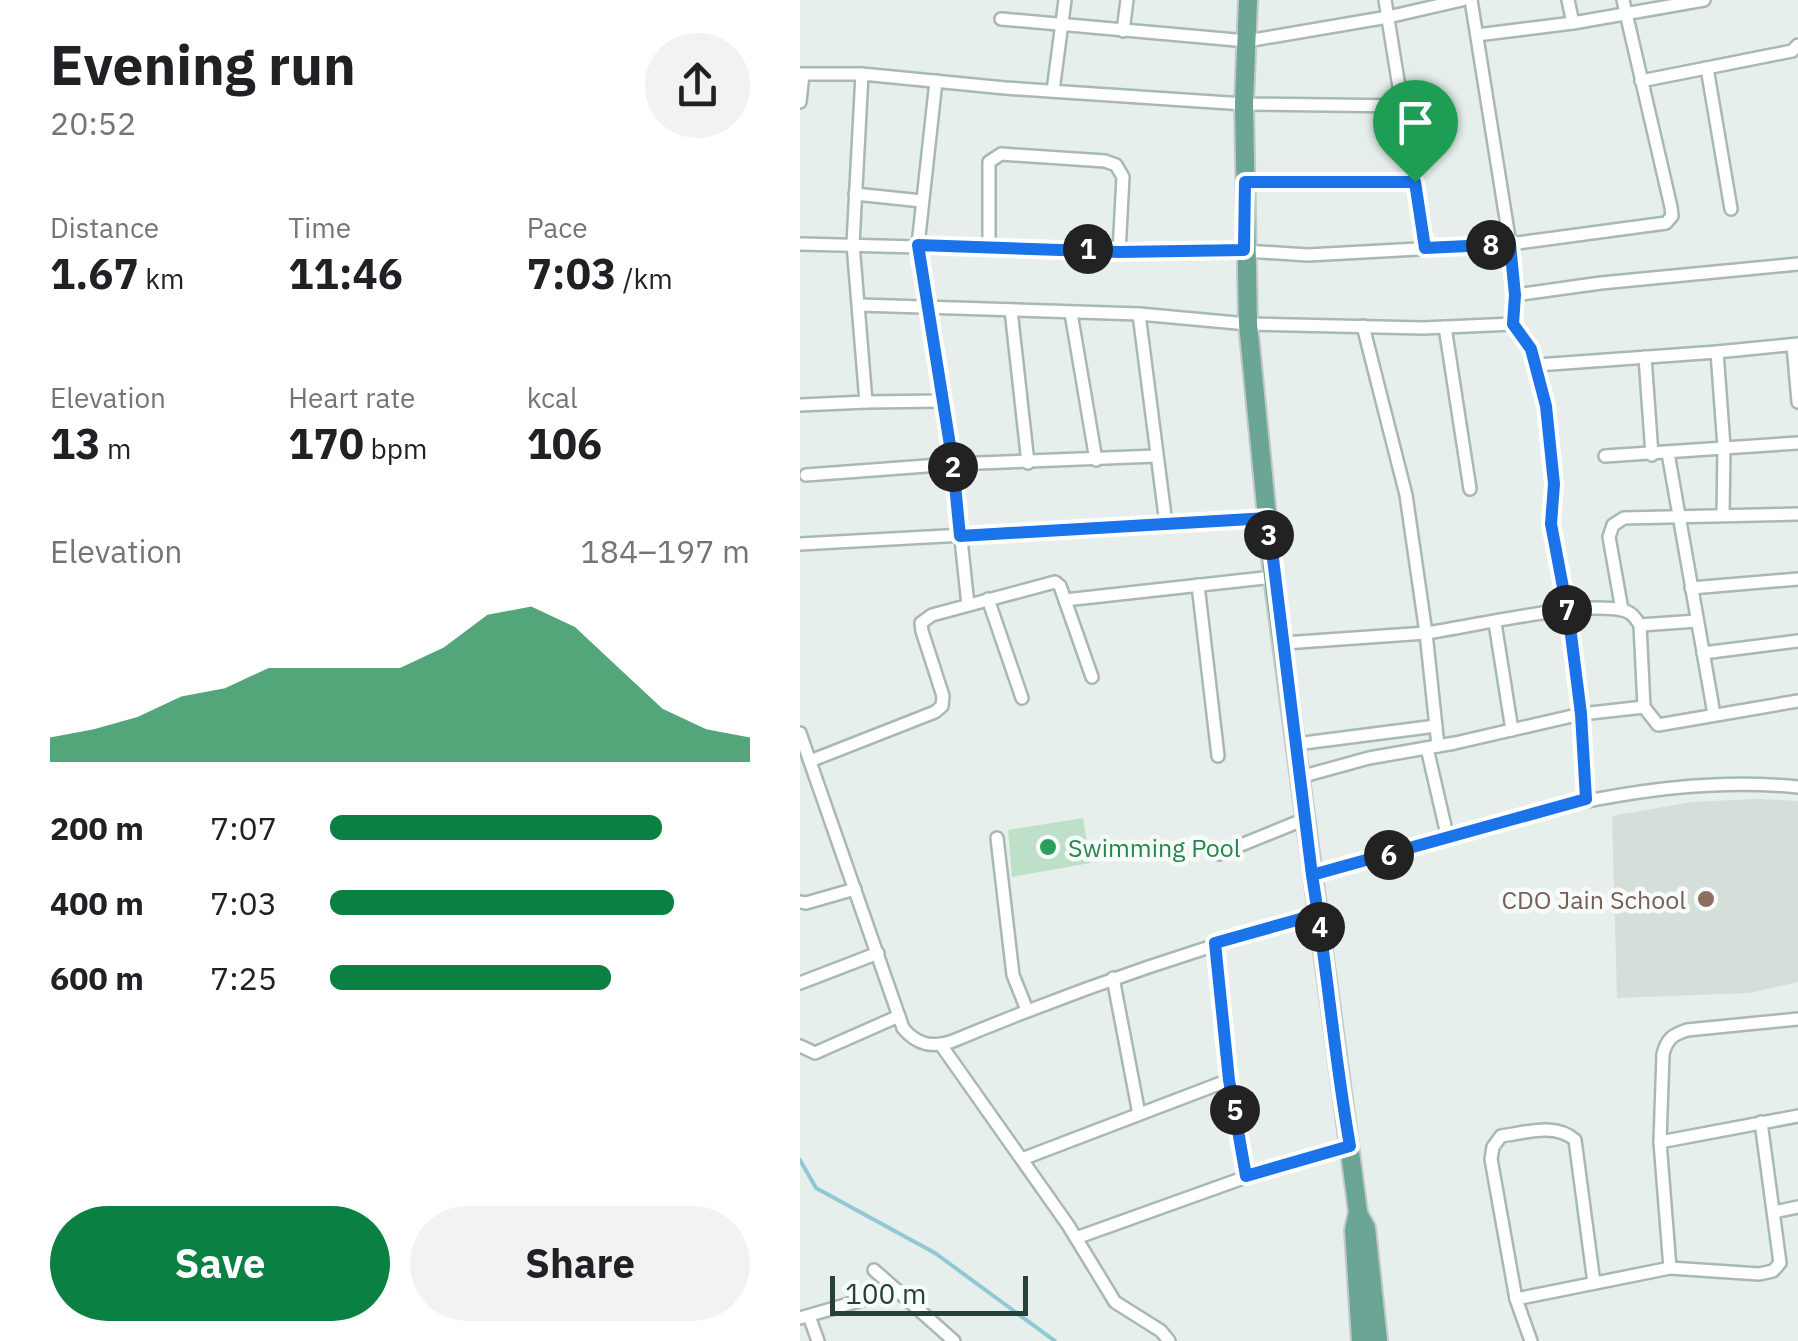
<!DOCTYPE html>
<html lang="en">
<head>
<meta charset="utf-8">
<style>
  :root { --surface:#fff; --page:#f2f2f2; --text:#202124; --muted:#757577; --accent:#0b8043 }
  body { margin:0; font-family:"IBM Plex Sans",sans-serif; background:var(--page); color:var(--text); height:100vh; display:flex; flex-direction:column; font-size:38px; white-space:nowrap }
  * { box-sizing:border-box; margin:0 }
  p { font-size:32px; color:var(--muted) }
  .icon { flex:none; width:55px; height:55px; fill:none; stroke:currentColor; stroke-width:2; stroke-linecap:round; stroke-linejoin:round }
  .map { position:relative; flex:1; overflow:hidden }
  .sheet { display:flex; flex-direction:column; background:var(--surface); width:800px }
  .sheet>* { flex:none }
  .scale { position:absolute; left:30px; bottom:25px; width:198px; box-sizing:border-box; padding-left:10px; border:5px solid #24423a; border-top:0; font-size:28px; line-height:35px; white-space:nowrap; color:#24423a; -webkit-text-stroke:8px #f7fbf9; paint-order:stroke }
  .pin { position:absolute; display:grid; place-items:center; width:85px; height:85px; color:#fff; margin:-102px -42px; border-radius:50% 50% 50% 0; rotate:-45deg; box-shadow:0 0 10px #0007 }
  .pin .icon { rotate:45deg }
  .km { position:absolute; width:50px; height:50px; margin:-25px; border-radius:50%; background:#222; color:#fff; font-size:28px; line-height:50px; text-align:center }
  .round { display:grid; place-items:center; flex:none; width:105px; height:105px; border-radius:52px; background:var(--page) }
  .overview { display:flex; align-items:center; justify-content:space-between; height:170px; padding:0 50px }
  h1 { font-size:55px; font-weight:700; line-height:75px }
  .figures { display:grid; grid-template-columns:repeat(3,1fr); gap:15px; height:170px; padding:10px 50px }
  .figures div { display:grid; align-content:center }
  .figures b { font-size:42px; font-weight:700 }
  .figures small { font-size:28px; font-weight:400 }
  .figures p { font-size:28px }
  .chart { height:280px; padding:20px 50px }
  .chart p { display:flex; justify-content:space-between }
  .chart svg { width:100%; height:180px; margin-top:10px; fill:var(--accent); opacity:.7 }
  .primary-button { display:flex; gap:20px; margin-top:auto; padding:20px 50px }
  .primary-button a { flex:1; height:115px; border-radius:60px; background:var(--accent); color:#fff; font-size:40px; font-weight:700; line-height:115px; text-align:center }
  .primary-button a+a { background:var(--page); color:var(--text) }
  ul { padding:0 50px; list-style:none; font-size:32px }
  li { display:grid; grid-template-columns:160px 120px 1fr; align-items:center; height:75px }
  li i { height:25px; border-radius:12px; background:var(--accent) }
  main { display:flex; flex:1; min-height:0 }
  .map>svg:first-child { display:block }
  .built { fill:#d4dfda }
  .green { fill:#bfe0c8 }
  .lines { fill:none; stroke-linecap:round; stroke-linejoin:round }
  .stream { stroke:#8ec9d4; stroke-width:4 }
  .street-casing { stroke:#a8b8b2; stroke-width:16 }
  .primary-casing { stroke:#c2cac8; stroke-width:22 }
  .street { stroke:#fff; stroke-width:11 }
  .primary { stroke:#6aa596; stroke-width:18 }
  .route-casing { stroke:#fff; stroke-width:20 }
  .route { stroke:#1a73e8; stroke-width:12 }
  .leisure-dot { fill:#2e9e5b; stroke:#f7fbf9; stroke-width:4 }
  .education-dot { fill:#8d6e63; stroke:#f7fbf9; stroke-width:4 }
  .labels { text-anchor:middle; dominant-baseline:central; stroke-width:9; stroke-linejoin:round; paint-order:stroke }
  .leisure-label { font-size:25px; fill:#27864d; stroke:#f7fbf9; text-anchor:start }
  .education-label { font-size:25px; fill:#785e54; stroke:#f7fbf9; text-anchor:end }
</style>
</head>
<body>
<main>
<section class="sheet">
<div class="overview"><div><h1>Evening run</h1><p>20:52</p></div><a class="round"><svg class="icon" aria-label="share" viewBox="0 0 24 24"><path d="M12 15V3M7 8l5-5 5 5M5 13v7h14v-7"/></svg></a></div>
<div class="figures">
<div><p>Distance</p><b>1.67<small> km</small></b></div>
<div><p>Time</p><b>11:46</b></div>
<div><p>Pace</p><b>7:03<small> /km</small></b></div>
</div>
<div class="figures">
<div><p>Elevation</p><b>13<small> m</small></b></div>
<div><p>Heart rate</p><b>170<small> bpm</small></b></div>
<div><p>kcal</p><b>106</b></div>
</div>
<div class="chart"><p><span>Elevation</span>184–197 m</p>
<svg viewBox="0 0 160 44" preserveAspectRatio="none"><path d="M0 44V38L10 36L20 33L30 28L40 26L50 21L60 21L70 21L80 21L90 16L100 8L110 6L120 11L130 21L140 31L150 36L160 38V44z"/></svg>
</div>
<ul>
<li><b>200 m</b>7:07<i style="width:79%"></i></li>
<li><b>400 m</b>7:03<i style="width:82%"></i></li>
<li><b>600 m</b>7:25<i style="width:67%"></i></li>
</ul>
<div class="primary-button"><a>Save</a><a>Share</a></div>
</section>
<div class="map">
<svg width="998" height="1341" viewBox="0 0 998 1341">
  <rect width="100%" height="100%" fill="#e6efeb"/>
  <!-- built -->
  <path class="built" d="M958 799 998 801V982L949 993 817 998 812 816 891 802Z"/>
  <!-- green -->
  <path class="green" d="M283 818 290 863 212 877 208 830Z"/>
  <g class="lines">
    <!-- stream -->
    <path class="stream" d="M0 1160 16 1188 135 1253 255 1341"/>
    <!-- street casing -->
    <g class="street-casing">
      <g id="street">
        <path d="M585 0 625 248"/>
        <path d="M671 0 710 244 715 295 713 324"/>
        <path d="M768 0 773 23"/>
        <path d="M201 19 447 41 588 17 662 0"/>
        <path d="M323 31 327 0"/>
        <path d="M677 35 773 23 904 0"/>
        <path d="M907 68 931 209"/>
        <path d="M0 74H62L205 88 444 104 603 106"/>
        <path d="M136 81 118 245 153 464 168 605"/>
        <path d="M841 81 992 51 998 45"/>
        <path d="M253 91 265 0"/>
        <path d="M0 102 3 74"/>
        <path d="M445 182H615"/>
        <path d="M55 194 122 201"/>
        <path d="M0 244 319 252 445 251 508 255 710 244 866 223 872 216 871 207 823 0"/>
        <path d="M189 248V162L201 154 305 161 316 165 323 177 319 252"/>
        <path d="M715 295 801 283 998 264"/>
        <path d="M59 305 339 314 448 324 623 328 713 324 731 349 746 406 754 484 751 524 764 585 781 714 655 743 569 758 500 777"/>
        <path d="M211 310 228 463"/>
        <path d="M271 313 296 460"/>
        <path d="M339 314 366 524"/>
        <path d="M563 326 606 495 626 633C675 626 777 601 822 610 832 612 835 618 840 625L844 707 858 725 998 701"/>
        <path d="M645 327 670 489"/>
        <path d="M993 345 998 402"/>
        <path d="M845 357 852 455"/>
        <path d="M737 365 917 352"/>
        <path d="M66 402 142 401"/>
        <path d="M0 405 66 402 53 244 62 74"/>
        <path d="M868 453 914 714"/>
        <path d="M805 456 998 443"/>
        <path d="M6 475 153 464 357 456"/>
        <path d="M923 515 924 447 917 352 998 344"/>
        <path d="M0 544 468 518"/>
        <path d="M398 585 418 756"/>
        <path d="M891 588 998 579"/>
        <path d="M188 599 222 698"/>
        <path d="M265 600 473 577"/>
        <path d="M822 610 809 537 813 525 824 518 998 514"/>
        <path d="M695 623 712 730"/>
        <path d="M840 625 897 621"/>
        <path d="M484 643 626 633 638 746"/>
        <path d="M903 653 998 641"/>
        <path d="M0 733 103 1028C117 1045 132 1048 153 1041 273 991 393 949 519 915"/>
        <path d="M496 744 636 726"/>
        <path d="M627 748 648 839"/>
        <path d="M10 761 135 712 142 706 143 696 122 631 121 623 132 615 255 582 260 586 292 677"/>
        <path d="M787 799 781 714 844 707"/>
        <path d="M197 838 213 975 227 1010"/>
        <path d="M419 854 505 819"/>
        <path d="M512 875C670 833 832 770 998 787"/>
        <path d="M0 902 6 903 55 889"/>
        <path d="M415 943 429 1080 446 1177"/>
        <path d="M313 978 339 1114"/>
        <path d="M0 983 78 953"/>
        <path d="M141 1045 268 1225 315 1302 361 1331 369 1341"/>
        <path d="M0 1046 15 1053 99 1016"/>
        <path d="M860 1142 998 1116"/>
        <path d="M222 1159 429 1080"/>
        <path d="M974 1212 998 1207"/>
        <path d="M276 1238 446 1177 550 1145"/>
        <path d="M870 1268 959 1274 973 1271 980 1263 961 1122"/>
        <path d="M74 1270 154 1341"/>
        <path d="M716 1299 870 1268 860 1142 863 1054C867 1039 872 1035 887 1030L998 1019"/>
        <path d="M9 1316 18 1341"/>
        <path d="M0 1318 97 1290"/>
        <path d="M731 1341 716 1299 691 1159 693 1147 701 1136C725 1133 755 1122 775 1140L794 1283"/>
      </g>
    </g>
    <!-- primary casing -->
    <g class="primary-casing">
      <g id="primary">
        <path d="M448 0 444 104 448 324 473 577 558 1212 554 1230 561 1341"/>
        <path d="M560 1217 566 1228 578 1341"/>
      </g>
    </g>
    <!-- street -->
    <use href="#street" class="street"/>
    <!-- primary -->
    <use href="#primary" class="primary"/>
  </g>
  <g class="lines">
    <!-- route casing -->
    <g class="route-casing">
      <path id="route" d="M615 182H445L444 250 319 252 118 245 153 464 160 536 468 518 512 875C527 965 534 1056 550 1146L446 1176 429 1080 415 943 518 914 512 875 786 799 781 714 769 619 751 524 754 484 746 406 731 349 713 324 715 295 710 244 625 248 615 182"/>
    </g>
    <!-- route -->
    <use href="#route" class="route"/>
  </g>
  <!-- markers -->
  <circle class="leisure-dot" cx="248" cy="847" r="10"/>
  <circle class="education-dot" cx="906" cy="899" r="10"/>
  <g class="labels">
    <!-- leisure labels -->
    <g class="leisure-label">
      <text x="268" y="847">Swimming Pool</text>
    </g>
    <!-- education labels -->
    <g class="education-label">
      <text x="886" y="899">CDO Jain School</text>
    </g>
  </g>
</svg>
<div class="scale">100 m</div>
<div class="pin" style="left:615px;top:182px;background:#1e9e55"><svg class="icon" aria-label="arrive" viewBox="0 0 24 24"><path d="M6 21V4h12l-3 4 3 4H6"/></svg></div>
<b class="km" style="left:288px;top:249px">1</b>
<b class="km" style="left:153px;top:467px">2</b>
<b class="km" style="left:469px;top:535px">3</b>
<b class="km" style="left:520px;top:927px">4</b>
<b class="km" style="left:435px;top:1110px">5</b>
<b class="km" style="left:589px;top:855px">6</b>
<b class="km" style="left:767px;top:610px">7</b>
<b class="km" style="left:691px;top:245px">8</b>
</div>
</main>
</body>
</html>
